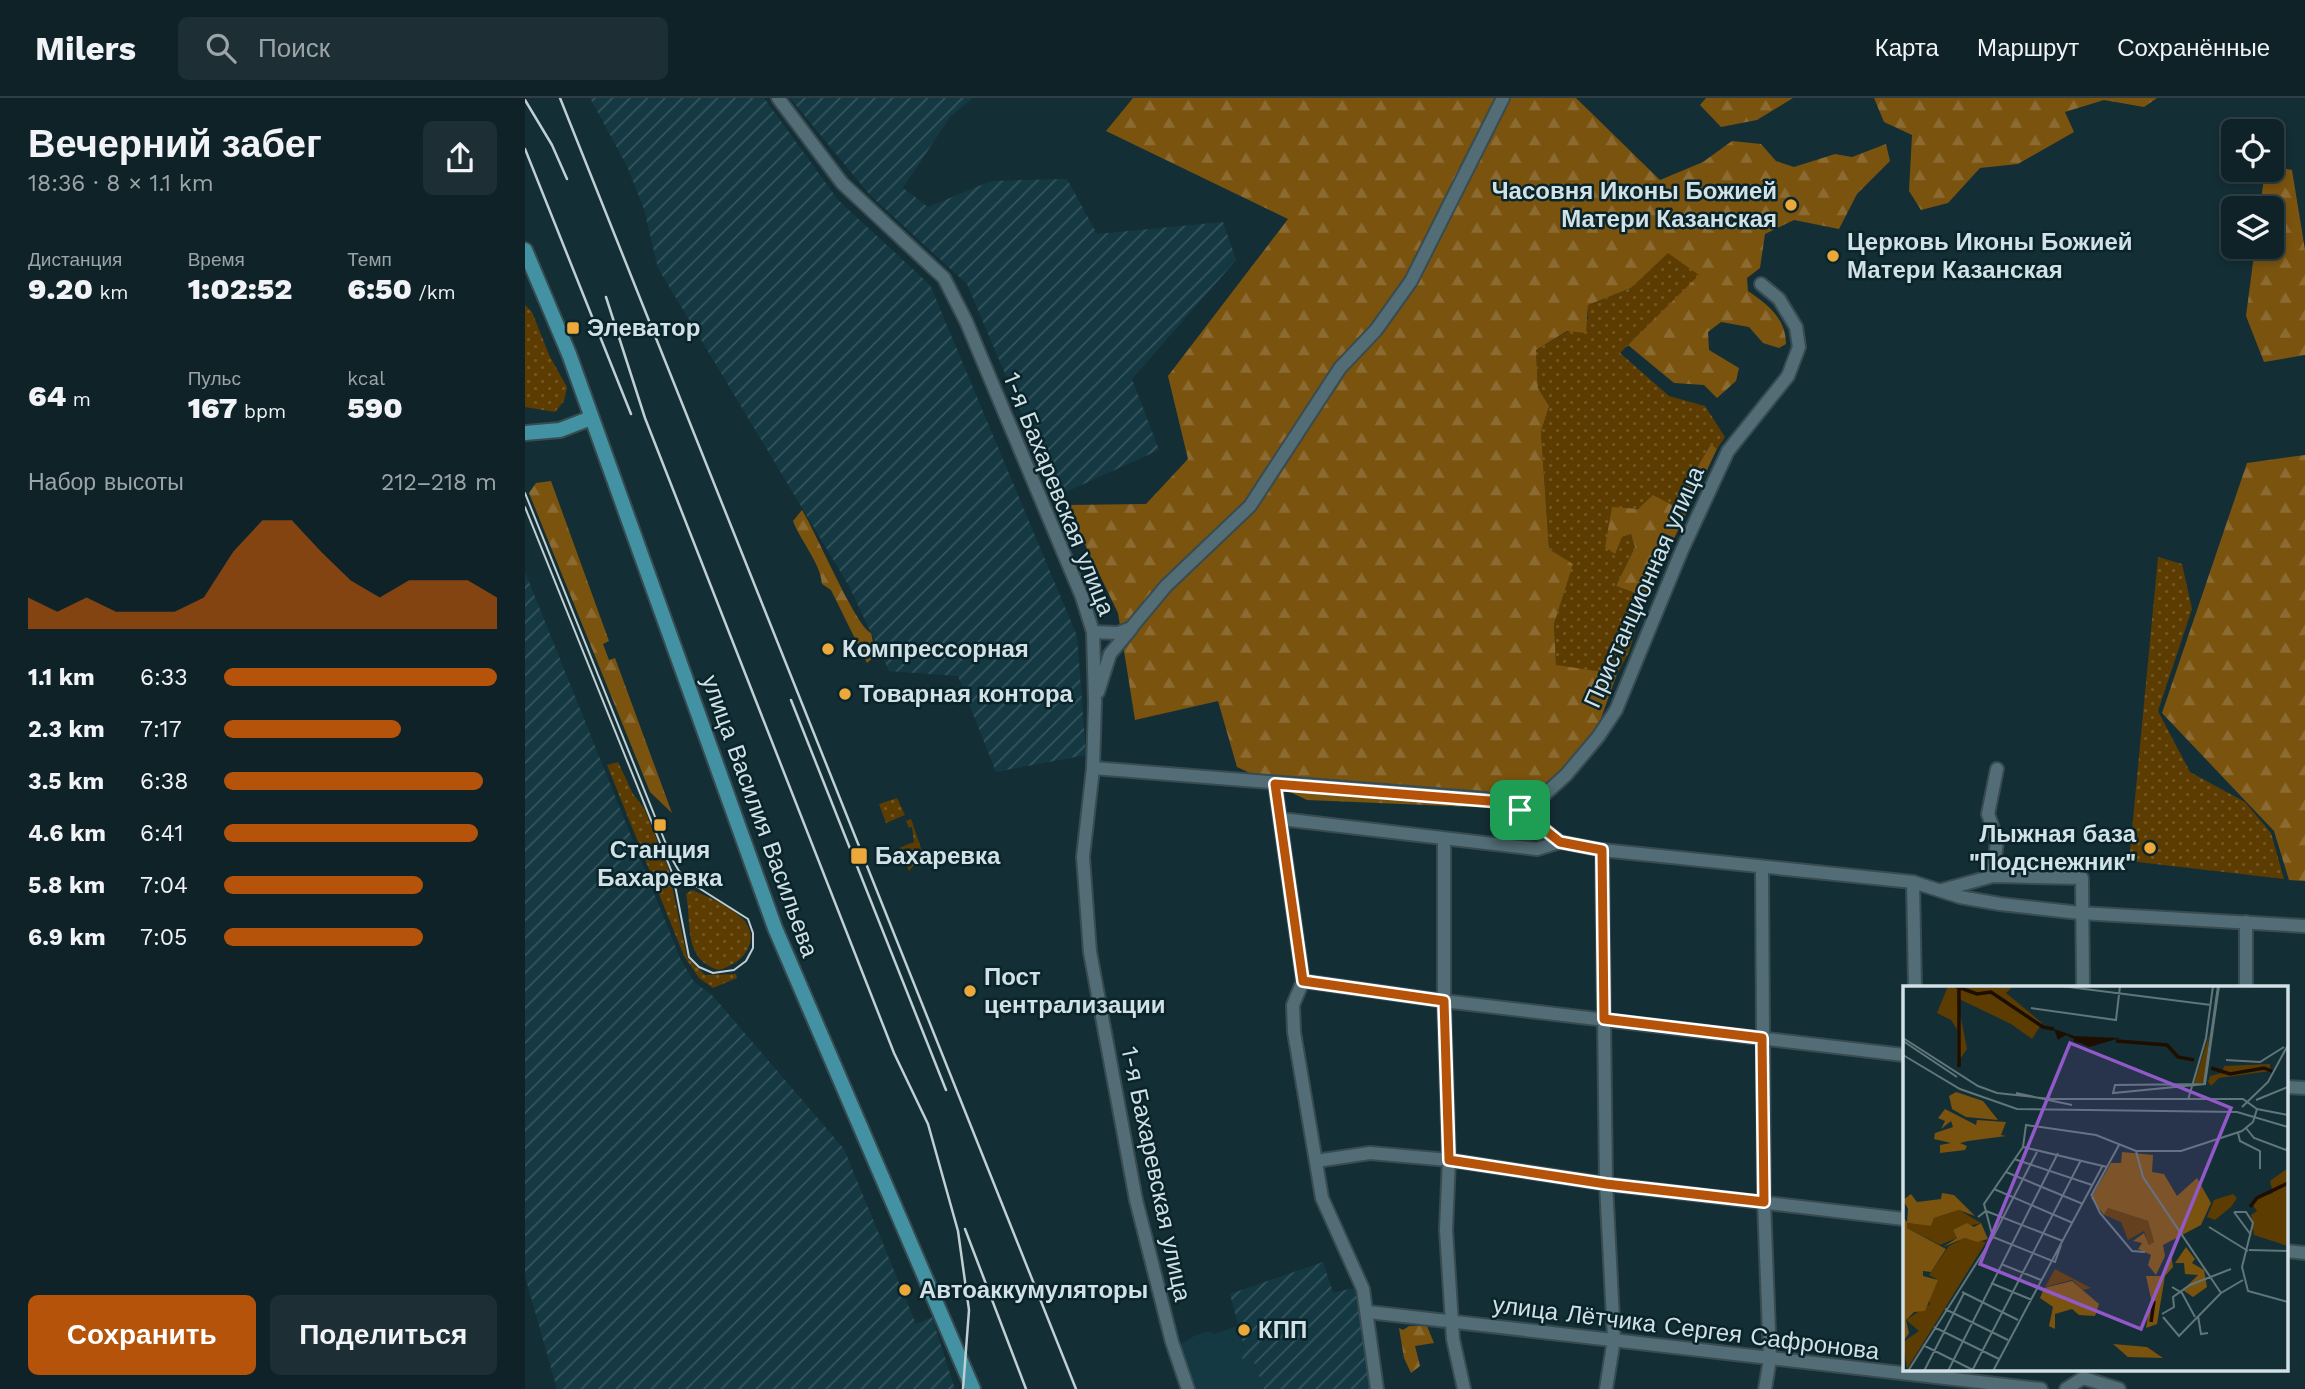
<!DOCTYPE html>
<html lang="ru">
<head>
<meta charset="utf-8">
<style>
  :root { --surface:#0f2228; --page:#1d2f34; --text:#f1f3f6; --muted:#9ba4a8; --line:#2f3f45; --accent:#b45309 }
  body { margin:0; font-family:"Work Sans",sans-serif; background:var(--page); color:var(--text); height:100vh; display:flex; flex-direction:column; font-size:26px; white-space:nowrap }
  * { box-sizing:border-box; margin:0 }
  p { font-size:23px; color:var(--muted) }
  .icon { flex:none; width:38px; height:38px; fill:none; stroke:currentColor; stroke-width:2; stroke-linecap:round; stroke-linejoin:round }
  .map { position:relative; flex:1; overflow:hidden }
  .sheet { display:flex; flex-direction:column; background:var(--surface); width:525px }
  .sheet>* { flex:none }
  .fabs { position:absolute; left:1696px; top:21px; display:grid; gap:14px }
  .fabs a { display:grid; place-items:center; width:63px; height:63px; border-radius:10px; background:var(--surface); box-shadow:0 4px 10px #0003,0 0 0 2px var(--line); font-size:35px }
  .pin { position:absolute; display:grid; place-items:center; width:60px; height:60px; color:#fff; margin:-30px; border-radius:14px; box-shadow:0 4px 10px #0006 }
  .round { display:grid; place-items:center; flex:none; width:74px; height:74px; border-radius:10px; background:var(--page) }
  .overview { display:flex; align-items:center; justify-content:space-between; height:119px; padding:0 28px }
  h1 { font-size:38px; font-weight:800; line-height:52px }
  .metrics { display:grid; grid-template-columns:repeat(3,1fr); gap:10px; height:119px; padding:7px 28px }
  .metrics div { display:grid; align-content:center }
  .metrics b { font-size:30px; font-weight:800 }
  .metrics small { font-size:19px; font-weight:400 }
  .metrics p { font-size:19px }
  .chart { height:196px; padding:14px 28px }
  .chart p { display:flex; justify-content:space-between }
  .chart svg { width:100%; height:126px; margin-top:7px; fill:var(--accent); opacity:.7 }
  .action { display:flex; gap:14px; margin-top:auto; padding:14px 28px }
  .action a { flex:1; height:80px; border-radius:10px; background:var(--accent); color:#fff; font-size:28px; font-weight:800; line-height:80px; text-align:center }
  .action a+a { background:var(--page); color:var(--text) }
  ul { padding:0 28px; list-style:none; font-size:23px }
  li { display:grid; grid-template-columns:112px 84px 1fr; align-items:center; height:52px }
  li i { height:18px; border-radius:9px; background:var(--accent) }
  header { display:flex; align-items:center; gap:42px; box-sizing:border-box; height:98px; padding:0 35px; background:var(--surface); border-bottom:2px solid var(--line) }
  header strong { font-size:33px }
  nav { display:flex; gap:38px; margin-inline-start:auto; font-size:24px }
  .search { width:490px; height:63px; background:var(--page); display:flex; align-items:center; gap:18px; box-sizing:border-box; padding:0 24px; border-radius:10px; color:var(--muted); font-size:26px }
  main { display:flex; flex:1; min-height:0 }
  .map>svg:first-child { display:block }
  .built { fill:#153942 }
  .industrial { fill:url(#industrial-furrows) }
  .grass { fill:url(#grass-dots) }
  .forest { fill:url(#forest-firs) }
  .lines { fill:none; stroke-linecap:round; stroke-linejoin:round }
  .minor-casing { stroke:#374b50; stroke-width:16 }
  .major-casing { stroke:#374b50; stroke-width:18 }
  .minor { stroke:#526d75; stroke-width:12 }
  .major { stroke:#4392a4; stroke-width:14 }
  .tram { stroke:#bfcfd3; stroke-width:2 }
  .rail { stroke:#bfcfd3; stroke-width:2.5 }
  .route-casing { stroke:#fff; stroke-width:14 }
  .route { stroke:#b45309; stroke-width:9 }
  .poi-dot { fill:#eca93a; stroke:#0a242b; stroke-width:2.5 }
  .labels { text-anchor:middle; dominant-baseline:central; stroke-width:5; stroke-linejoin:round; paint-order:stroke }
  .poi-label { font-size:24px; font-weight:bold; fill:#d2e1e5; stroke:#0a242b; text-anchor:start }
  .street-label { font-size:24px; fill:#d2e1e5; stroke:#0a242b }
  .inset-river { fill:none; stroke:#1e0e00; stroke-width:3.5 }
  .inset-road { fill:none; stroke:#60767b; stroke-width:2 }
  .view { fill:#9159c8; fill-opacity:0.15; stroke:#9159c8; stroke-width:3.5 }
  .inset-edge { fill:none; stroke:#d2e1e5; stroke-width:3.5 }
</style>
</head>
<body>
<header>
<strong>Milers</strong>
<div class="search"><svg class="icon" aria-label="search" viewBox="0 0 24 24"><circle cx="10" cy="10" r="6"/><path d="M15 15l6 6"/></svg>Поиск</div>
<nav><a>Карта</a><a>Маршрут</a><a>Сохранённые</a></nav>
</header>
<main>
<section class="sheet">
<div class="overview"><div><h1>Вечерний забег</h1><p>18:36 · 8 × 1.1 km</p></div><a class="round"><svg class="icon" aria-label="share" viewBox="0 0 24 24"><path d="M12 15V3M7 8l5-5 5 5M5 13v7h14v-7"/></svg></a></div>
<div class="metrics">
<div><p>Дистанция</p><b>9.20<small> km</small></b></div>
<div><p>Время</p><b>1:02:52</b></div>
<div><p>Темп</p><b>6:50<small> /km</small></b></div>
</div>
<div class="metrics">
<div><b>64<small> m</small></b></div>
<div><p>Пульс</p><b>167<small> bpm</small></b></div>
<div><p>kcal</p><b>590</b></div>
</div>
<div class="chart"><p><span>Набор высоты</span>212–218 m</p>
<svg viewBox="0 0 160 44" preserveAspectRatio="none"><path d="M0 44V33L10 38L20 33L30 38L40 38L50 38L60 33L70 17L80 6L90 6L100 17L110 27L120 33L130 27L140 27L150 27L160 33V44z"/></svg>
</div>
<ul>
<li><b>1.1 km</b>6:33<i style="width:100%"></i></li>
<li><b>2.3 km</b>7:17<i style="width:65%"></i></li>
<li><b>3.5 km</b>6:38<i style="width:95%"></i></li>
<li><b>4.6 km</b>6:41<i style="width:93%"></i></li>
<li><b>5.8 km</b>7:04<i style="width:73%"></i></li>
<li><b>6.9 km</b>7:05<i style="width:73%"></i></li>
</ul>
<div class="action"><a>Сохранить</a><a>Поделиться</a></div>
</section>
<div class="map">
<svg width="1780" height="1291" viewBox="0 0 1780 1291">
  <defs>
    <pattern id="industrial-furrows" width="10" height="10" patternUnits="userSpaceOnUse" patternTransform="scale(1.75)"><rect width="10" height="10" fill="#153942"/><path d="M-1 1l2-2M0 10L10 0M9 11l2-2" fill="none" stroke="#36555d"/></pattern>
    <pattern id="grass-dots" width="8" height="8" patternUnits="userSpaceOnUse" patternTransform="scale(1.75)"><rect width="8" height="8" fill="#5c3c00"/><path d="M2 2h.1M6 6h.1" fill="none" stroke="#725825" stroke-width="1.8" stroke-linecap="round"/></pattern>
    <pattern id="forest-firs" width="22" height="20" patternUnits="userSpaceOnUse" patternTransform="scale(1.75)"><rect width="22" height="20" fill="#7a530f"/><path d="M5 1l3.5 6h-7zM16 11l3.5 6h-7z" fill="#8c6b32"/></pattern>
  </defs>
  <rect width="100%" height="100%" fill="#142e35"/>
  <!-- built -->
  <path class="built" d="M712 1228 720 1253 719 1267 729 1264 739 1291H668L652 1248 669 1238 683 1233 690 1236Z"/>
  <!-- industrial -->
  <g class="industrial">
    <path d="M65 0H239L313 102 405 187 552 538 561 657 471 674 433 578 364 573 324 488 133 170 119 111 102 68Z"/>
    <path d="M265 0H448L425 19 378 90 403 109 466 83 542 81 572 136 698 124 711 162 607 281 634 352 532 398 442 186 345 97Z"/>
    <path d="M0 474 155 860 169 884 187 897 319 1051 391 1226 407 1219 430 1291H32L0 1178Z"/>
    <path d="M798 1164 808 1195 829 1190 841 1240 846 1291H739L729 1264 719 1268 717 1261 720 1253 705 1196Z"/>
  </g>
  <!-- grass -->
  <g class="grass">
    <path d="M1143 154 1175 177 1095 255 1144 298 1180 308 1200 339 1192 351 1186 346 1149 408 1106 411 1097 439 1106 436 1110 449 1091 488 1121 499 1104 554 1092 576 1031 568 1029 526 1047 466 1024 451 1016 334 1024 308 1013 290 1011 252 1063 221V207L1106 190Z"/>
    <path d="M0 207 7 214 25 259 42 289 39 303 30 314 0 309Z"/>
    <path d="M1633 459 1657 466 1667 511 1633 613 1665 674 1720 704 1746 735 1759 781 1604 763Z"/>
    <path d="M93 664 108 696 119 710 143 769 162 859 180 877 211 876 212 880 188 890 174 880 159 858 82 667Z"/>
    <path d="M372 700 380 717 361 725 354 706Z"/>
    <path d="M386 721 398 756 384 773 374 750 389 744 387 729 384 730 381 723Z"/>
    <path d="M167 792C182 798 199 806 212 816 240 837 221 865 194 872 158 862 167 826 161 796Z"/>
  </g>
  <!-- forest -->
  <g class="forest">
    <path d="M608 0H1051L1135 82 1178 64 1207 43 1236 46 1251 63 1269 69 1310 56 1327 59 1361 46 1365 63 1332 96 1314 131 1269 122 1240 136 1235 170 1222 180 1223 193C1242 206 1261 220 1261 246L1254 250 1238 245 1224 229 1196 224 1183 234 1184 252 1214 270 1211 283 1192 300 1179 287 1149 285 1103 247 1174 177 1143 155 1106 190 1063 207 1061 235 1042 233 1011 252 1013 290 1024 308 1016 334 1024 451 1048 466 1029 526 1031 567 1092 576 1071 634 1016 712 782 702 712 669 693 603 610 622 593 515 541 407 621 406 663 361 643 278 763 121 581 33Z"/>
    <path d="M1181 0H1268L1232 22 1196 29 1175 7Z"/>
    <path d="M1349 0H1632L1619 9 1579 2 1540 14 1549 34 1493 66 1455 70 1423 105 1396 112 1384 93 1387 37 1359 24Z"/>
    <path d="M1747 68 1767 72 1780 152V257L1739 264 1721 218 1730 149H1746V110H1735L1740 72H1746Z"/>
    <path d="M1186 346 1192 351 1121 499 1091 488 1110 449 1106 436 1097 439 1090 456 1080 449 1087 409 1113 411 1128 397 1149 408Z"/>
    <path d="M1780 357V783L1764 782 1749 733 1637 615 1722 365Z"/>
    <path d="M26 383 84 543 78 546 84 562 90 560 147 715 125 694 4 395 11 385Z"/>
    <path d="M277 412C291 434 331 529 346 535L351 557 342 565 306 492 297 486C295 464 276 444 268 423Z"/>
    <path d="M884 1228H902L909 1245 890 1248 895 1268 886 1275 879 1260 874 1230 878 1232Z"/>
  </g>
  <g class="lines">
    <!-- minor casing -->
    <g class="minor-casing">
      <g id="minor">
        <path d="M253 0 317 85 419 180 441 223 557 499 568 534 570 605 568 670 558 759 565 854 611 1102 647 1244 663 1291"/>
        <path d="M568 534 593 535 606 530 641 488 725 408 815 270 851 232 886 183 978 0"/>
        <path d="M573 594 585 556 606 531"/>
        <path d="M568 670 960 701 994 712 1035 744"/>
        <path d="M750 686 778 883 768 907 769 934 797 1100 838 1191 852 1291"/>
        <path d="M994 712V704L1019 697 1041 677 1073 639 1091 612 1157 452 1203 353 1263 278 1274 249 1271 229 1254 201 1236 186"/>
        <path d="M756 721 1012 751 1035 744 1077 752 1388 784 1435 799 1475 806 1555 815 1780 828"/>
        <path d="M919 741V903L924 1062 921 1132 928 1241 939 1291"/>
        <path d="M1077 752 1081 1086 1089 1241 1081 1291"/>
        <path d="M1237 769 1239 1104 1245 1261 1240 1291"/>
        <path d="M1468 778 1472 742 1463 716 1472 671"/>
        <path d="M1388 784 1390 890"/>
        <path d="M1417 792 1468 778 1557 780 1558 890"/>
        <path d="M1721 824V890"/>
        <path d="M778 883 919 903 1379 957"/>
        <path d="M1761 989 1780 990"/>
        <path d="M791 1063 845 1055 924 1062 1081 1086 1379 1121"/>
        <path d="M1761 1153 1780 1155"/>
        <path d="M843 1214 1516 1291"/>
        <path d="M1541 1291 1558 1280 1594 1291"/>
      </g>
    </g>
    <!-- major casing -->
    <g class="major-casing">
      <g id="major">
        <path d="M0 152 44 256 250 830 448 1291"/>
        <path d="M0 335 35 332 66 320"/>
      </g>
    </g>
    <!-- minor -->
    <use href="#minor" class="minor"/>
    <!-- major -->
    <use href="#major" class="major"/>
    <!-- tram -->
    <path class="tram" d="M0 395 147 761 158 780 223 821 228 835V850L221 863 209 872 188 875 174 869 164 859 148 777 0 409"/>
    <!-- rail -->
    <g class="rail">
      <path d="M35 0 551 1291"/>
      <path d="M0 2 27 47 42 81"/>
      <path d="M0 51 106 316"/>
      <path d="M81 199 120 320 369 955 403 1026 433 1133 444 1212 438 1291"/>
      <path d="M266 602 421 992"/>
      <path d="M440 1131 501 1291"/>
    </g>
  </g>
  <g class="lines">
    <!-- route casing -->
    <g class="route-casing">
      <path id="route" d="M750 686 977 704 995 712 1035 744 1077 752 1079 921 1237 940 1239 1104 1081 1086 924 1062 919 903 778 883Z"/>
    </g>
    <!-- route -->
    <use href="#route" class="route"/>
  </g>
  <!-- markers -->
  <g class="poi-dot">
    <circle cx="1266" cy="107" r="7"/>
    <circle cx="1308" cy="158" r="7"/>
    <rect x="41" y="223" width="14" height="14" rx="3.5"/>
    <circle cx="303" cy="551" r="7"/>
    <circle cx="320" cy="596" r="7"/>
    <rect x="128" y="720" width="14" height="14" rx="3.5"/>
    <circle cx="1625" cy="750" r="7"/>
    <rect x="325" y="749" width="18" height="18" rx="3.5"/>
    <circle cx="445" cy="893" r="7"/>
    <circle cx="380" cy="1192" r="7"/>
    <circle cx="719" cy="1232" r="7"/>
  </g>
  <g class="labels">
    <!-- poi labels -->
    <g class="poi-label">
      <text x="1252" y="93" text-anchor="end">Часовня Иконы Божией<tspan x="1252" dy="28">Матери Казанская</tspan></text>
      <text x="1322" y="144">Церковь Иконы Божией<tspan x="1322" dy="28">Матери Казанская</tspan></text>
      <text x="62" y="230">Элеватор</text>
      <text x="317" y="551">Компрессорная</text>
      <text x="334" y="596">Товарная контора</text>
      <text x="1611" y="736" text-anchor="end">Лыжная база<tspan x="1611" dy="28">"Подснежник"</tspan></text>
      <text x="135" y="752" text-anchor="middle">Станция<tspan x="135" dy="28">Бахаревка</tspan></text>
      <text x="350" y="758">Бахаревка</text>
      <text x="459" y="879">Пост<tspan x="459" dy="28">централизации</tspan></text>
      <text x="394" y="1192">Автоаккумуляторы</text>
      <text x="733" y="1232">КПП</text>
    </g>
    <!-- street labels -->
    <g class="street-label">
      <text transform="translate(534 396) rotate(68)">1-я Бахаревская улица</text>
      <text transform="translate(1119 489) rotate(-66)">Пристанционная улица</text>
      <text transform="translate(235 718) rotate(70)">улица Василия Васильева</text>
      <text transform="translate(631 1076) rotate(78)">1-я Бахаревская улица</text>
      <text transform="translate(1161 1230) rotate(7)">улица Лётчика Сергея Сафронова</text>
    </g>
  </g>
  <!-- overview -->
  <g transform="translate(1378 888)">
    <rect width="385" height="385" fill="#142e35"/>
    <path d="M45 0H110L103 7 139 37 129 53 108 38 54 12 64 63 54 77V43L48 34 34 27ZM367 78V85L316 92 308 100 305 96 307 90 319 87 321 80ZM385 182V260L351 249 348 229 354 225 350 219 355 212 370 207 367 195ZM330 208 334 212 328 221 312 234 304 231 311 214ZM205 222 245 235 251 256 246 259 241 245 225 254 218 236 201 229ZM56 224 78 237 50 244 54 252 37 259 4 242V237L28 240 31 232ZM62 252 83 256 4 383 0 356 16 345 3 334 27 318 24 311 35 294 26 289 46 260ZM152 283 188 302 180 304 169 294 142 301Z" fill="#5c3c00"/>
    <path d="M53 106 80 115 95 134 63 131 49 123 46 110ZM42 123 73 139 74 134 103 136 98 149 103 150 65 155 57 157 64 160 62 164 37 167V159L48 157 31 153 32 147 50 141 48 135 38 143 42 135 35 132ZM219 166 250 169 249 186 261 188 274 210 294 192 308 217 298 239 260 259 262 270 253 289 245 279 248 269 235 263 239 257 230 255 241 247 246 259 251 256 245 235 205 222 201 229 188 212 208 177H218ZM39 207 51 209 72 230 56 224 31 232 28 240 4 237V242L43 263 28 286 20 285V290L35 294 22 325 11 326 3 334 6 347 0 356V231L4 236 5 223 0 214 8 208 14 216 38 213ZM64 237 71 241 78 237 85 253 74 256 62 252 40 261 54 252 50 244ZM283 261 292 273 289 277 301 284 304 301 290 311 280 304 295 289 282 288 281 277H272ZM268 268 270 281 262 290 254 338 243 342 248 313 243 290H260ZM169 295 196 318 192 330 176 329 169 323 152 328V343L146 340 150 321 137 312 141 302ZM210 358 244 361 260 372 225 371Z" fill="#7a530f"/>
    <path d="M306 49 303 95 290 101Z" fill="#5c3c00"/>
    <path d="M151 43 171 50 217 52 186 61 163 49 155 54Z" fill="#1e0e00"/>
    <path class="inset-river" d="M52 0 74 8 88 6 140 41 151 43M56 2V81M171 54 192 58M213 55 264 59 275 71 291 74M308 82 327 88 361 82 371 86M347 221 354 212 385 197M248 336 251 315"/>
    <path class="inset-road" d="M158 0 308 19M315 0 301 98 212 99 210 107 302 98 316 0M128 22 213 34 217 0M0 52 75 100 94 107 148 113H340L354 123 385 129M0 55 54 91M0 69 57 103 114 123 334 126 385 141M323 74 357 76 381 61M113 107 169 119M285 114 303 52 310 0M353 114 385 101M339 121 365 96 385 59M343 142 351 152 383 164 385 160M335 147 337 155 357 165V183M120 161 204 181M233 165 240 191 318 307M111 173 189 199M103 186 180 218M91 203 170 237M188 210 216 159M189 210 197 227 229 265 242 266M331 226H343L350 237 339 281 345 305 385 316M331 226 348 249M75 231 83 225 160 255M306 241 345 265M89 248 81 218 120 161 123 139 193 149 233 165H278L339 145 350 136 354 123M90 251 152 276 158 259M346 264 385 265M98 278 138 294M88 297 129 314M269 301 279 307 292 331M59 306 115 334M42 323 105 354M259 328 271 321 270 311 287 299 328 283M295 330 298 348 305 347M260 331 276 350 318 307 340 294M31 341 96 373M20 359 72 385M5 385 90 251 134 166M21 385 61 307M45 385 155 167M69 385 178 174M90 385 200 179"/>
    <path class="view" d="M167 57 328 122 238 343 77 278Z"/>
    <rect width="385" height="385" class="inset-edge"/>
  </g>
</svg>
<div class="fabs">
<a><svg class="icon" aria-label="locate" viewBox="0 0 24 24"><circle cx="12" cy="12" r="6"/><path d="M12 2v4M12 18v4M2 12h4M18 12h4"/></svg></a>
<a><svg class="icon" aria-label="layers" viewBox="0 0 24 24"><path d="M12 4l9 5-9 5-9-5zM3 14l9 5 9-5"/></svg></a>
</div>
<div class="pin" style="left:995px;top:712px;background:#1e9e55"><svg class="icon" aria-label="arrive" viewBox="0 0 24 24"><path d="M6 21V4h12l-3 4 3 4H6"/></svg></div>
</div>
</main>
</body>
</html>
